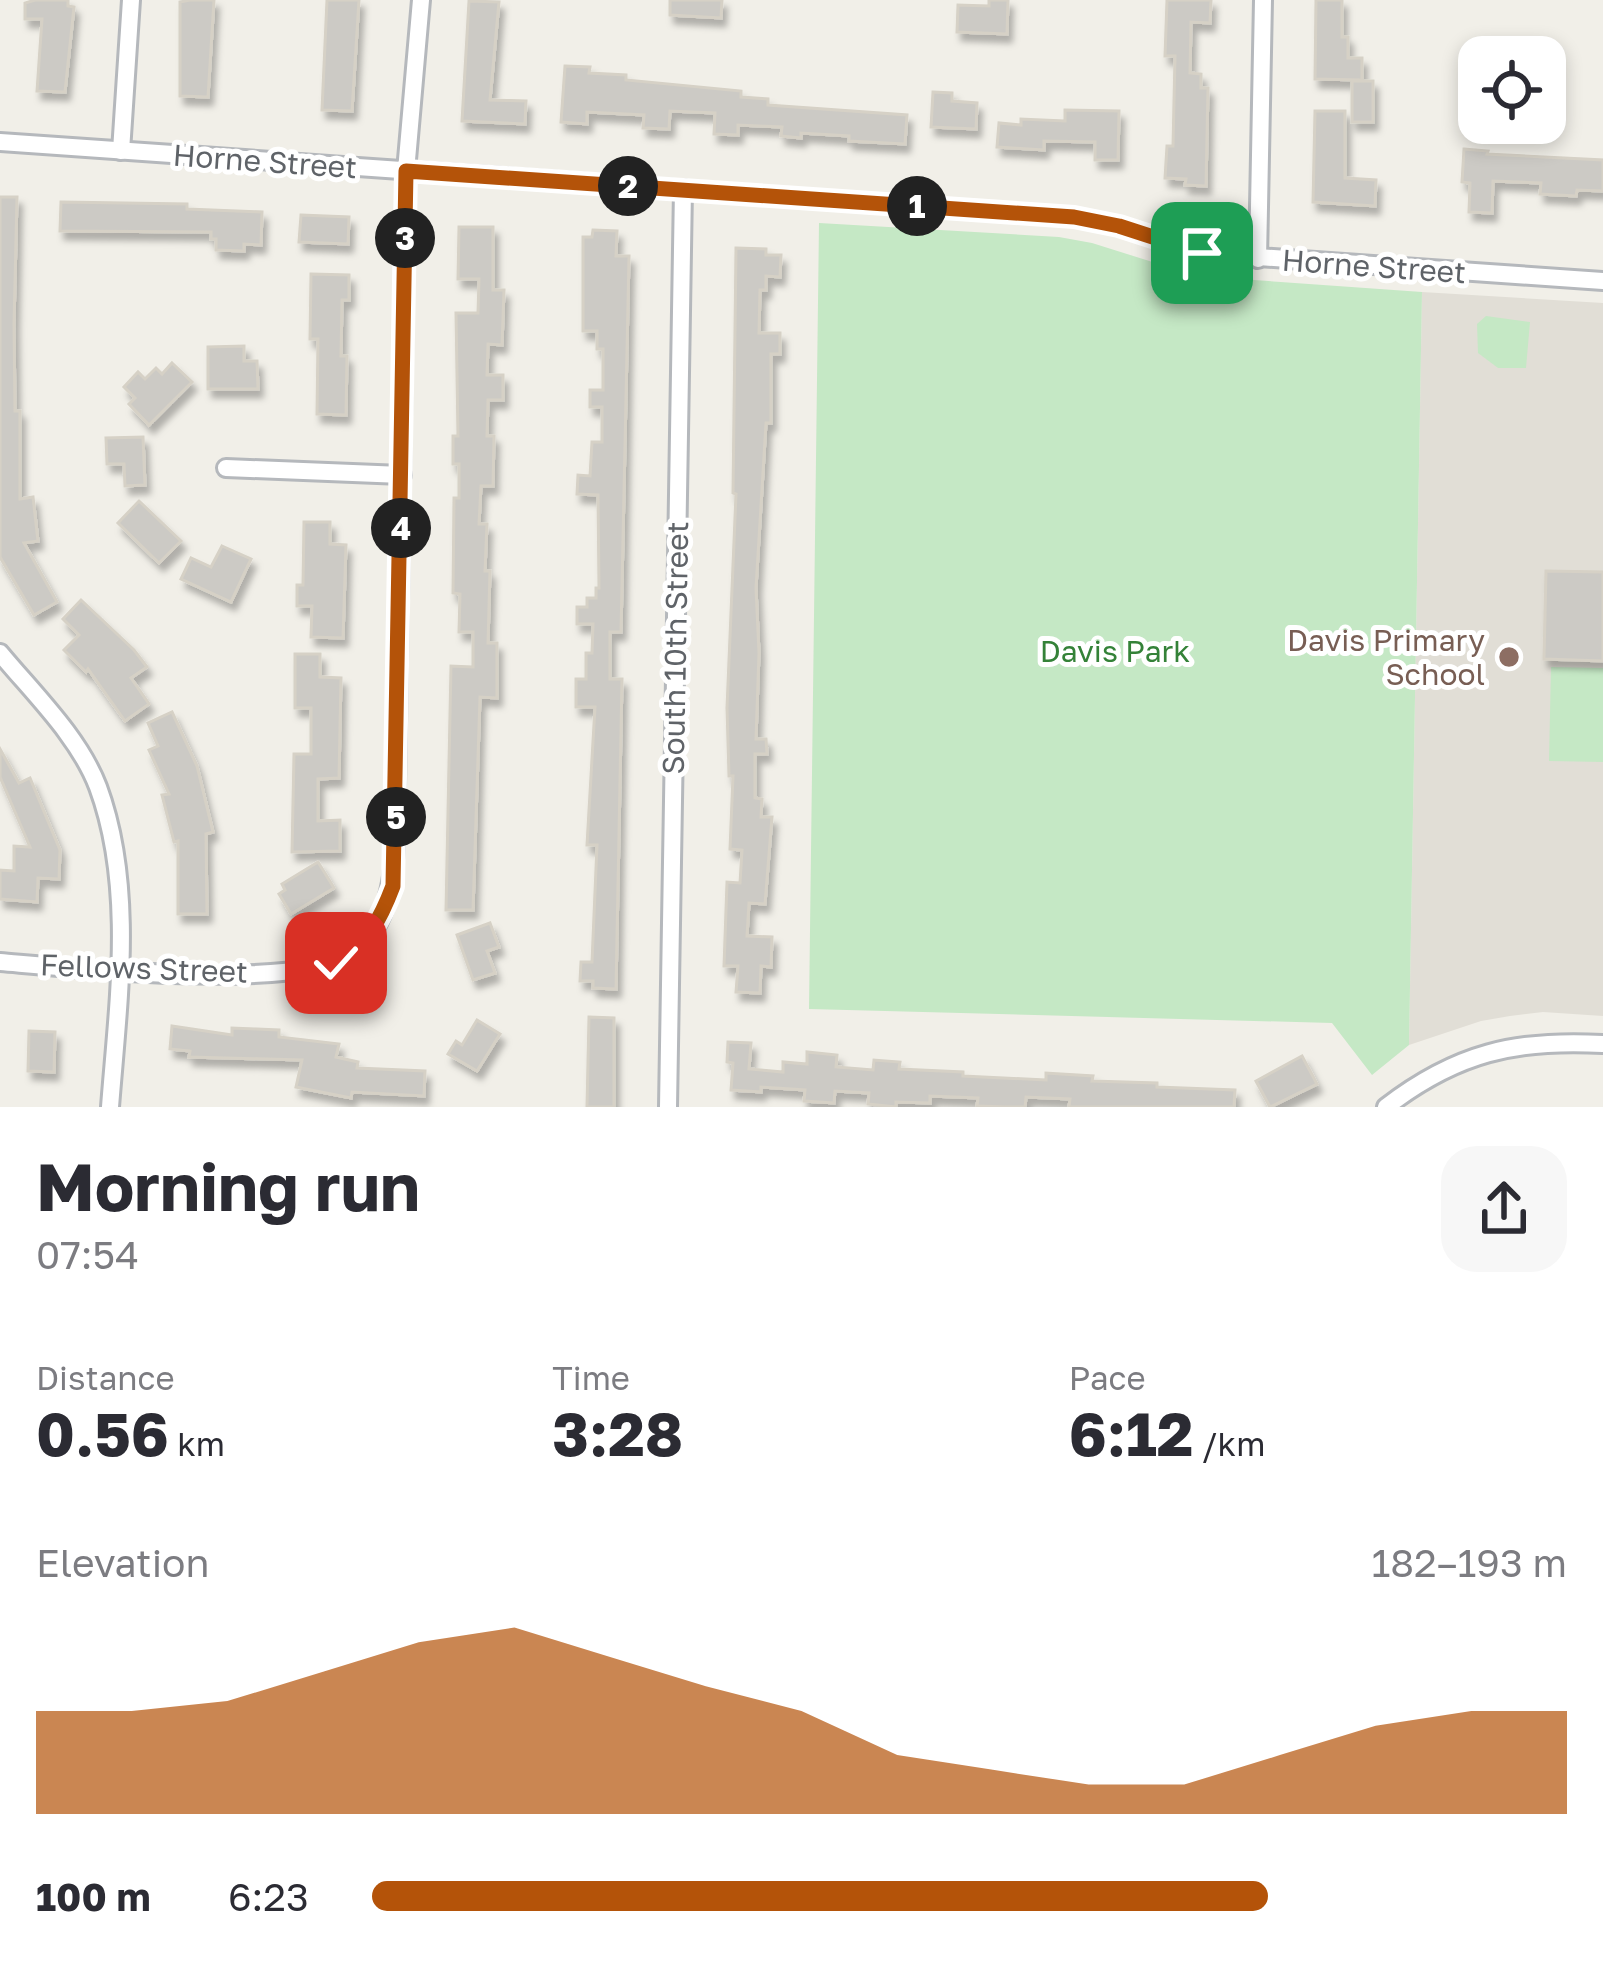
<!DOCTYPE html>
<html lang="en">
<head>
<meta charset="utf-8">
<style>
  :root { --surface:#fff; --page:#f7f7f7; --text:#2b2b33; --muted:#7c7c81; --accent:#b45309 }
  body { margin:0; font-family:"Golos Text",sans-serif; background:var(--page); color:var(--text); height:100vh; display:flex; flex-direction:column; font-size:45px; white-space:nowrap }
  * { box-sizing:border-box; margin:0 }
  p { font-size:39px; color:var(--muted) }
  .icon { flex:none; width:66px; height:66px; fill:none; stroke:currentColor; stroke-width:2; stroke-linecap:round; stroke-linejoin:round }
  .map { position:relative; height:1107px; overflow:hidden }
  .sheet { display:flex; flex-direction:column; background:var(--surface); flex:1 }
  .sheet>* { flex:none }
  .controls { position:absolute; left:1458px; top:36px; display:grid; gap:24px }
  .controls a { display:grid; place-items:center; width:108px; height:108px; border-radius:24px; background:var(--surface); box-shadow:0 6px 18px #0003; font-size:60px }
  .pin { position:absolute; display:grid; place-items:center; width:102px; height:102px; color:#fff; margin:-51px; border-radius:24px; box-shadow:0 6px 18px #0006 }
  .km { position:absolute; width:60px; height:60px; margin:-30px; border-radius:50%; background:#222; color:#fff; font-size:33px; line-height:60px; text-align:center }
  .round { display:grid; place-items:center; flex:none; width:126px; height:126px; border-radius:36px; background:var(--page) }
  .headline { display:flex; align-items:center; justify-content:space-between; height:204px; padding:0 36px }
  h1 { font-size:66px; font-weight:700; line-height:90px }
  .stats { display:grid; grid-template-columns:repeat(3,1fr); gap:18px; height:204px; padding:12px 36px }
  .stats div { display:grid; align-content:center }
  .stats b { font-size:60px; font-weight:700 }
  .stats small { font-size:33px; font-weight:400 }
  .stats p { font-size:33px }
  .chart { height:336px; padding:24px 36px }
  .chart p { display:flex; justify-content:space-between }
  .chart svg { width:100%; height:216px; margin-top:12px; fill:var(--accent); opacity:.7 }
  ul { padding:0 36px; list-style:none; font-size:39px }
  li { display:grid; grid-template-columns:192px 144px 1fr; align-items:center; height:90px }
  li i { height:30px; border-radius:15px; background:var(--accent) }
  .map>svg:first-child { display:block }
  .education { fill:#e1ded6 }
  .green { fill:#c5e8c5 }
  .building { fill:#cccac5; stroke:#d6d1c6; stroke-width:3; filter:url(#shadow) }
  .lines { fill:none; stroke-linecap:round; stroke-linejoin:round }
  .street-casing { stroke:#b5b8bc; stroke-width:22 }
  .street { stroke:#fff; stroke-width:16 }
  .route-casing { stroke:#fff; stroke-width:24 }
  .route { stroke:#b45309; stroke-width:15 }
  .education-dot { fill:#8d6e63; stroke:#fff; stroke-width:4.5 }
  .labels { text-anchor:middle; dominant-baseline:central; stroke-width:10; stroke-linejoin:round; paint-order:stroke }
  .street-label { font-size:30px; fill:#5f6368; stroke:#fff }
  .education-label { font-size:30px; fill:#785e54; stroke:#fff; text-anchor:end }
  .park-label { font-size:30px; fill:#348238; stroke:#fff }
</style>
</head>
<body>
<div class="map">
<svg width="1603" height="1107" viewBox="0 0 1603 1107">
  <defs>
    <filter id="shadow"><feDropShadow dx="4.5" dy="8" stdDeviation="3" flood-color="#0004"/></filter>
  </defs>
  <rect width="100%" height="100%" fill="#f1efe8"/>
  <!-- education -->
  <path class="education" d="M1422 292 1603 303V1016L1543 1012 1510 1016 1481 1021 1409 1045Z"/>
  <!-- green -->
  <g class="green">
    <path d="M819 223 1059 237 1092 243 1197 276 1422 292 1409 1045 1372 1075 1332 1023 809 1009Z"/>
    <path d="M1486 316 1530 322 1526 368H1498L1478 353 1477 324Z"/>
    <path d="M1551 667 1603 668V762L1549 761Z"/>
  </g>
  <!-- building -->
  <g class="building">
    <path d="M35 0H68V6L74 7 65 92 37 91 42 19H25V3Z"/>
    <path d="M190 0H214L208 97 180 96V2Z"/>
    <path d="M327 0H359L352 111 322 110Z"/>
    <path d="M670 0H722L721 18 670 15Z"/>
    <path d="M989 0H1008L1007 34 957 32 958 5 989 6Z"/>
    <path d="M1167 0H1211L1210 23 1191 22 1190 73 1201 74V88H1208L1206 186 1185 185 1186 179 1165 178 1167 146H1173L1175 56H1165Z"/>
    <path d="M1316 0H1342V37H1348V58H1362V80L1315 79Z"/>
    <path d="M469 1 499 2 490 100 526 101 525 124 462 121Z"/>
    <path d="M565 66 590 67 589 73 626 75V80L741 91V97L768 99V105L907 115 905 144 849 141V136L801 133V138L781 136 782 127 738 125V135L714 134 715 113 670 111 669 129 643 128 644 115 587 112V124L561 122Z"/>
    <rect x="1352" y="81" width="21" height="41"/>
    <path d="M933 92 952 93V101L977 103 976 129 931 127Z"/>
    <path d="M1065 110 1119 111 1118 160H1095V142L1044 141V150L997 147 999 123 1021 125V119L1065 121Z"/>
    <path d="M1315 111H1345V178L1376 180 1375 206 1313 202Z"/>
    <path d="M1464 149 1488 151 1487 154 1603 160V191L1577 190 1576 196 1540 194 1541 183 1493 181 1492 213 1469 212 1470 183 1462 182Z"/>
    <path d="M0 197H17L14 324 15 411H20V499L33 497 38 541 24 543 57 602 34 615 0 557Z"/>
    <path d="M61 202 187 204V209L262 212 261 245 244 244V251L216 250V239H211V232L60 231Z"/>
    <path d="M301 215 349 217 348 244 299 242Z"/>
    <path d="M459 227H493V290H504L502 345 488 344 487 375H503V400H488L487 436H494L493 486H481L479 524H487L485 571H490L488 643H497V698L480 697 473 910H446L451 666 473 667V632H459L460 594 453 593 454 498H459V464H453V436H458L456 313H478L479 279H458Z"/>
    <path d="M593 230 617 231 616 256H629L621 632H610V679H622L616 989 593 988V981H580L581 962H592L597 845H587L595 707H576V679H586V653H592L593 624H577V607H587V598H596V588H599L598 495 577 494 578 475 590 476 592 442H602V407H590V390H603V349H597V331H583V237H592Z"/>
    <path d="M736 248 766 249V255H781L780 277 766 276V290H760L759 333H780V354H771V423H766L756 588 759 653 756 739H766L767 754H755V798L762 799 761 817H772L765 904 749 903 747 936 772 937 771 967 761 966 760 993 736 992 738 966H724L727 882 740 883 742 850 730 849 733 776H729L727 708 736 494 733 493Z"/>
    <path d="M311 274 349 275V300H342L341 356H347L346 415 317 414 318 339H310Z"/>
    <path d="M244 346V361H257L258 389H208V347Z"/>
    <path d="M172 363 192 382 149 425 129 404 135 398 124 387 138 372 145 379 156 368 162 374Z"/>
    <path d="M143 437 145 485 125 486 124 464H107L106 438Z"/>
    <path d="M139 501 181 541 159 563 118 523Z"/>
    <path d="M304 522H330V544L346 545 343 638 311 637 312 606H297V585H303Z"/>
    <path d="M222 546 251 559 231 602 181 579 191 558 211 567Z"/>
    <path d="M1546 571 1603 572V661L1544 659Z"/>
    <path d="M81 600 134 650 147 667 131 678 149 704 125 721 88 669 86 672 64 650 79 635 63 619Z"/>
    <path d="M295 654H320V677L341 678 339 778 318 779V821L340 820V851L292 852 294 754H311V708H295Z"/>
    <path d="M172 712 197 766 213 832 206 834 207 914H178V841L174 842 162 795 169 794 149 750 158 746 148 723Z"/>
    <path d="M0 749 19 783 30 778 60 850 59 879 38 878 37 902 0 899V870L14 871V846L30 847 0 777Z"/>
    <path d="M318 862 334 888 291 914 279 894 285 890 282 884Z"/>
    <path d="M490 923 499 947 487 951 495 973 473 980 457 935Z"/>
    <path d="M589 1017 614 1018V1107H587Z"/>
    <path d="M477 1020 500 1034 477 1071 448 1054 456 1041 462 1045Z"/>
    <path d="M172 1026 232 1035V1028L279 1030V1037L339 1044 336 1057 358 1062 357 1068 425 1071 424 1096 352 1092 351 1098 296 1087 302 1060 189 1057 190 1051 170 1049Z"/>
    <path d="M29 1031 55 1032 54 1072 28 1071Z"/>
    <path d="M728 1042 751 1043 749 1069 783 1072V1062L807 1064V1052L837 1055 836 1067 873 1070 874 1060 900 1062 899 1069 963 1072V1076L1046 1080V1073L1093 1076 1092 1081 1157 1083V1087L1235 1090 1234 1107H1069L1070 1099 1026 1097 1025 1107H1006L977 1106 978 1098 930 1096V1103L896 1102V1107L868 1104 869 1093 835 1091 834 1103 804 1101 805 1090 761 1087V1092L731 1090 733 1063 727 1062Z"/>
    <path d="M1302 1056 1317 1084 1270 1107 1256 1081Z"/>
  </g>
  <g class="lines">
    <!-- street casing -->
    <g class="street-casing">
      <g id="street">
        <path d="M0 142 1074 217 1119 226 1201 253 1603 281"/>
        <path d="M121 151 131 0"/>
        <path d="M1258 259 1263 0"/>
        <path d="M226 468 402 475"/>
        <path d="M0 653C34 694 79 737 98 787 135 887 118 1003 110 1107"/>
        <path d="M0 962C72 968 295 991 350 955 385 932 393 885 395 847L406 171 421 0"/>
        <path d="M668 1107 683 189"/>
        <path d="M1386 1107C1456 1053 1516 1039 1603 1044"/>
      </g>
    </g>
    <!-- street -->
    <use href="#street" class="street"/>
  </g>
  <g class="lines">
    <!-- route casing -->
    <g class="route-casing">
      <path id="route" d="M336 963C366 947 381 918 393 886L406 171 1074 217 1119 226 1202 253"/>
    </g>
    <!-- route -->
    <use href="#route" class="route"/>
  </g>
  <!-- markers -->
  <circle class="education-dot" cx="1509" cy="657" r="12"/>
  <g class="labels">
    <!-- street labels -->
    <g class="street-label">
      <text transform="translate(265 161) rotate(4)">Horne Street</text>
      <text transform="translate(1374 266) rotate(4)">Horne Street</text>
      <text transform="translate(675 648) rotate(-89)">South 10th Street</text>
      <text transform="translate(144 968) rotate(2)">Fellows Street</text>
    </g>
    <!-- education labels -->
    <g class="education-label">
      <text x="1485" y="640">Davis Primary<tspan x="1485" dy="34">School</tspan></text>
    </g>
    <!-- park labels -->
    <g class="park-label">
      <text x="1115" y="651">Davis Park</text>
    </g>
  </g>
</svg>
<div class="controls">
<a><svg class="icon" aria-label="locate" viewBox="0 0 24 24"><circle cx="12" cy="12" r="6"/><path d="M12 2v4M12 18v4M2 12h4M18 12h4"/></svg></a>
</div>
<div class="pin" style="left:1202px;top:253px;background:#1e9e55"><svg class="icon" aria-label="arrive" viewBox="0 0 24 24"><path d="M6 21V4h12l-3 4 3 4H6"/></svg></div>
<div class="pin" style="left:336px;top:963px;background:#d93025"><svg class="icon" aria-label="check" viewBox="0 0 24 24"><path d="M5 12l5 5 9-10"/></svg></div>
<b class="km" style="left:917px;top:206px">1</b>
<b class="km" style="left:628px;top:186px">2</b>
<b class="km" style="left:405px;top:238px">3</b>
<b class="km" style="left:401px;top:528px">4</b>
<b class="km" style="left:396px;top:817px">5</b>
</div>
<section class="sheet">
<div class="headline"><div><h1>Morning run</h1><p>07:54</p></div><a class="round"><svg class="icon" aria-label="share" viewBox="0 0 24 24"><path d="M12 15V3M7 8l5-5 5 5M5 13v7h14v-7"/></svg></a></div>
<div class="stats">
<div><p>Distance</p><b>0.56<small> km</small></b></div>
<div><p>Time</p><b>3:28</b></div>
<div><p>Pace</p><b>6:12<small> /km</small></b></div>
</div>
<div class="chart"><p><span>Elevation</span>182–193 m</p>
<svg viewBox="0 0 160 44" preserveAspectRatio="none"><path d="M0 44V23L10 23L20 21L30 15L40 9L50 6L60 12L70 18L80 23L90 32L100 35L110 38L120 38L130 32L140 26L150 23L160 23V44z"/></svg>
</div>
<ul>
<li><b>100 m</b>6:23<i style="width:75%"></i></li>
</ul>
</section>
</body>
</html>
